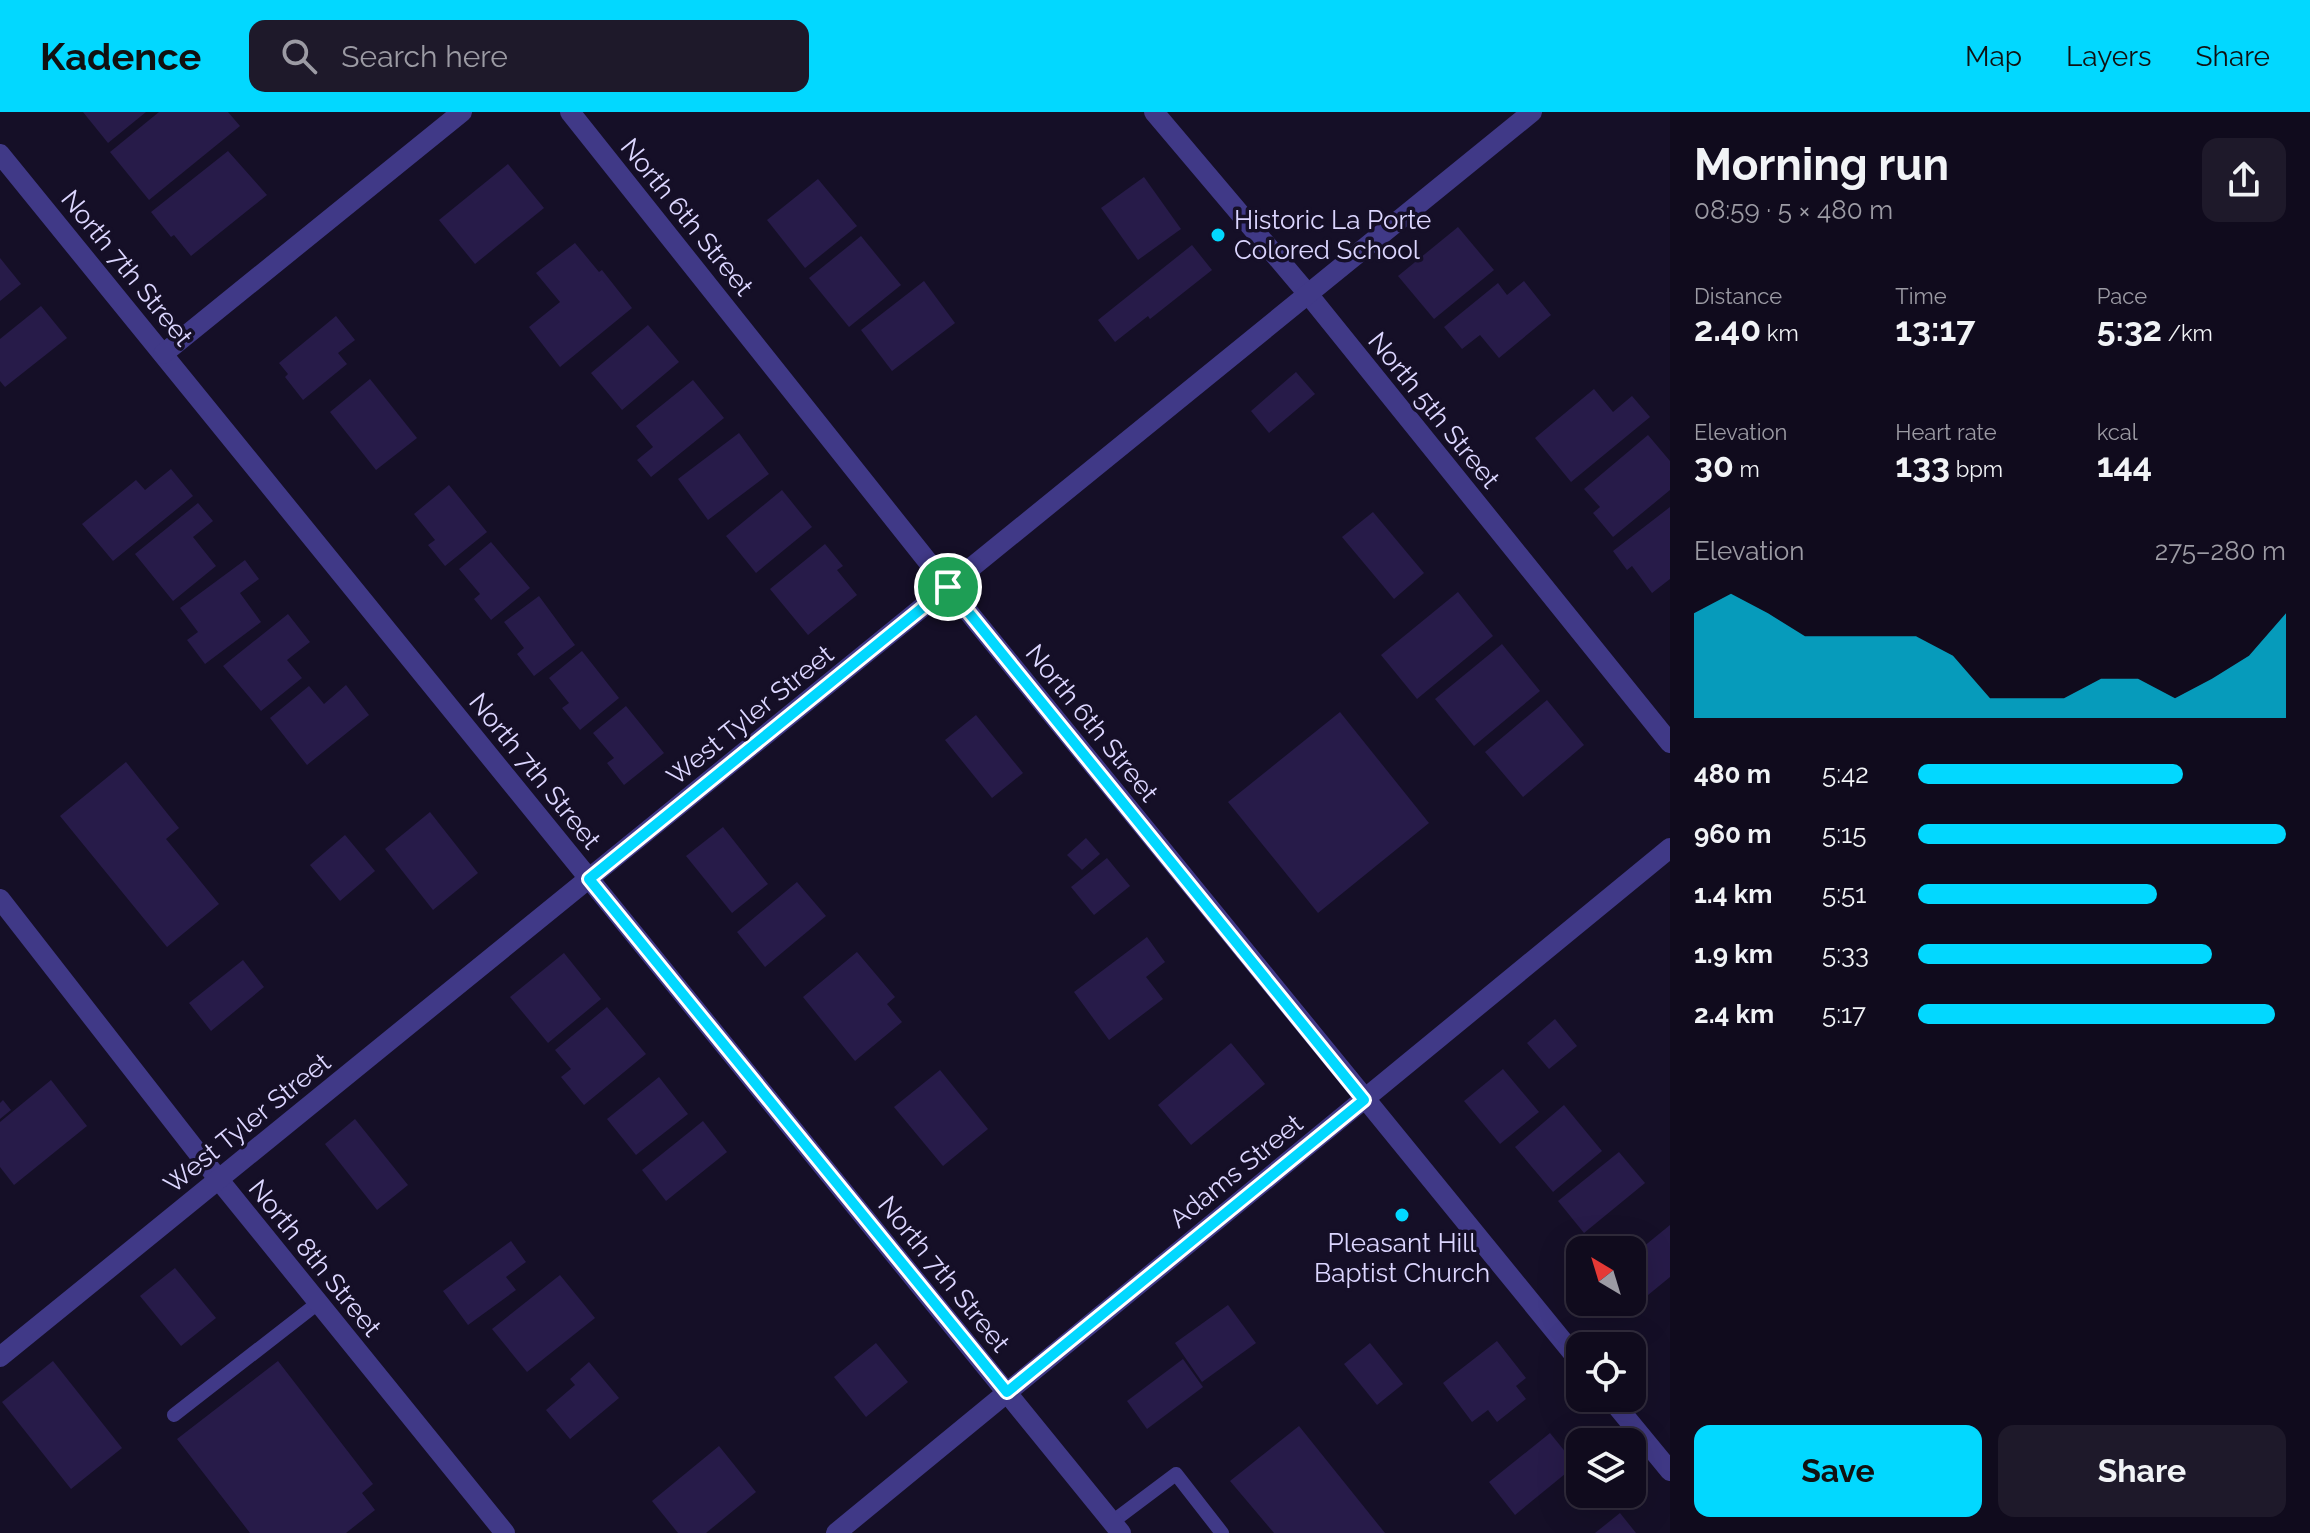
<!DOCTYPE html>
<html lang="en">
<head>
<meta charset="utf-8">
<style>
  :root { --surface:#100b1d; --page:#1e192a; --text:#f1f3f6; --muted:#9c9ba4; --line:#302b3b; --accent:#02d8ff }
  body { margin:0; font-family:Raleway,sans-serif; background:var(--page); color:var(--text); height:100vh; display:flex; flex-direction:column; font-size:30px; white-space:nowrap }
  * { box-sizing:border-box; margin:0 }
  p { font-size:26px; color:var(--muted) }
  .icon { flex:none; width:44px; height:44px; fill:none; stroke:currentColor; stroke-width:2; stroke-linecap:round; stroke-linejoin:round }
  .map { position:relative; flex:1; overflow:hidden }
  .sheet { display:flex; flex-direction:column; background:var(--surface); width:640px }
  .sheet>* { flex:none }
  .needle { width:52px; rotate:322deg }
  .fabs { position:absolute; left:1566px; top:1124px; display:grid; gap:16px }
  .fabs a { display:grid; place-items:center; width:80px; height:80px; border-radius:16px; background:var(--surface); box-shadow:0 8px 32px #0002,0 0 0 2px var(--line); font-size:40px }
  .pin { position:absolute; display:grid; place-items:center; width:68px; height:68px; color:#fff; margin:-34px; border:4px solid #fff; border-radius:50%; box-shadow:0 2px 8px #0007 }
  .round { display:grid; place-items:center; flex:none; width:84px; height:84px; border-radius:16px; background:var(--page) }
  .headline { display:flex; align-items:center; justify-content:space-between; height:136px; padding:0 24px }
  h1 { font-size:44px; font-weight:700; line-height:60px }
  .stats { display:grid; grid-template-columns:repeat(3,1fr); gap:12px; height:136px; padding:8px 24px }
  .stats div { display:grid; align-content:center }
  .stats b { font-size:34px; font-weight:700 }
  .stats small { font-size:22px; font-weight:400 }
  .stats p { font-size:22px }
  .chart { height:224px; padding:16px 24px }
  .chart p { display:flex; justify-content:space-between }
  .chart svg { width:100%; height:144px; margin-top:8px; fill:var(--accent); opacity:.7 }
  .cta { display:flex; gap:16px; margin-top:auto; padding:16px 24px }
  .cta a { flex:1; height:92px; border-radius:16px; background:var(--accent); color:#111; font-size:32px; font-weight:700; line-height:92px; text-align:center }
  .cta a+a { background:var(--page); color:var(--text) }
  ul { padding:0 24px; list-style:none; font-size:26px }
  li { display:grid; grid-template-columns:128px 96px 1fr; align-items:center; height:60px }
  li i { height:20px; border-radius:10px; background:var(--accent) }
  header { display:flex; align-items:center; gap:48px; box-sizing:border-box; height:112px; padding:0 40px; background:var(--accent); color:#111 }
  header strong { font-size:38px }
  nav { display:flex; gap:44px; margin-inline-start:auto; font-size:28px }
  .search { width:560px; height:72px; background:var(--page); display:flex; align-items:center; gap:20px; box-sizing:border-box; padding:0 28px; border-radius:16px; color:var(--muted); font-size:30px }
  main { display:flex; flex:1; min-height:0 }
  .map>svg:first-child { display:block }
  .building { fill:#271b49 }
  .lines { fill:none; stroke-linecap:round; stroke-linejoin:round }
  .lane { stroke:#403987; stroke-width:14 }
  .street { stroke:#403987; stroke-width:20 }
  .route-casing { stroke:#fff; stroke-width:16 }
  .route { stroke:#02d8ff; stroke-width:10 }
  .poi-dot { fill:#02d8ff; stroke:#150f27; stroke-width:3 }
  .labels { text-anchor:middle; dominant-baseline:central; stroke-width:7; stroke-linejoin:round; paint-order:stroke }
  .street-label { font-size:26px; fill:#dcd6ff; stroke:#150f27 }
  .poi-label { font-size:26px; fill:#dcd6ff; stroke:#150f27; text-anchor:start }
</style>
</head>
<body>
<header>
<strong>Kadence</strong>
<div class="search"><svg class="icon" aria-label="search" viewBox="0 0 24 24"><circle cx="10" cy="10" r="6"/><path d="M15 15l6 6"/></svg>Search here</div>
<nav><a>Map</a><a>Layers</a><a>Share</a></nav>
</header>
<main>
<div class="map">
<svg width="1670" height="1421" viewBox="0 0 1670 1421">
  <rect width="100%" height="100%" fill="#150f27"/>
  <!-- building -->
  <g class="building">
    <path d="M83 0H146L108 31Z"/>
    <path d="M159 0H228L240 14 149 88 110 40Z"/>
    <path d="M228 39 267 83 191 144 174 123 171 125 151 100Z"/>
    <path d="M508 52 544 96 475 152 439 108Z"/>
    <path d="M1144 65 1181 117 1138 148 1101 96Z"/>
    <path d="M818 67 857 114 805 156 767 108Z"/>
    <path d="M1458 115 1494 158 1434 207 1398 164Z"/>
    <path d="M861 124 901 173 849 215 809 166Z"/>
    <path d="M575 131 599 160 602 158 632 196 560 255 529 215 560 190 536 161Z"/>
    <path d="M1192 133 1212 158 1150 207 1148 204 1115 230 1098 208Z"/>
    <path d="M0 146 21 172 0 189Z"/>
    <path d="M924 169 955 211 892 259 861 218Z"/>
    <path d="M1524 169 1551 203 1499 246 1480 223 1462 237 1444 215 1498 171 1507 183Z"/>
    <path d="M41 194 67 226 5 275 0 269V227Z"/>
    <path d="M336 204 355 228 338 241 347 252 303 288 285 265 288 262 279 251Z"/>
    <path d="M648 213 679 250 622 298 591 261Z"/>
    <path d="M1296 260 1315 282 1269 321 1251 299Z"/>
    <path d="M370 267 417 326 376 358 330 300Z"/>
    <path d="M693 268 724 306 651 365 637 348 653 335 636 314Z"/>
    <path d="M1594 277 1613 300 1632 284 1650 305 1571 370 1535 326Z"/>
    <path d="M739 321 769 362 708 408 678 367Z"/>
    <path d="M1648 323 1670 349V378L1613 425 1593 401 1600 395 1584 377Z"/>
    <path d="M171 357 193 384 113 449 82 412 136 368 145 378Z"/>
    <path d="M449 373 487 420 445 454 428 433 435 428 414 402Z"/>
    <path d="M782 378 812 415 756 461 726 424Z"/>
    <path d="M198 391 213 409 193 425 216 454 173 489 135 442Z"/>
    <path d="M1670 395V467L1652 481 1632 454 1627 458 1613 439Z"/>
    <path d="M1373 400 1424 461 1394 487 1342 425Z"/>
    <path d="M491 430 530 476 491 508 474 487 480 482 459 457Z"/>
    <path d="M825 432 843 454 837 458 857 483 808 523 770 477Z"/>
    <path d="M245 448 259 467 240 481 261 510 205 552 187 528 198 520 180 496Z"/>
    <path d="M1458 480 1493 524 1417 587 1381 543Z"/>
    <path d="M539 484 575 533 534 564 517 542 524 536 504 510Z"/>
    <path d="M288 502 310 530 287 548 302 566 261 599 223 554Z"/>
    <path d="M1502 532 1540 579 1474 634 1435 587Z"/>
    <path d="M582 539 619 586 580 618 562 596 569 591 549 566Z"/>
    <path d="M346 573 369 603 307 653 270 606 309 574 324 592Z"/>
    <path d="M1547 588 1584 633 1523 685 1485 640Z"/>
    <path d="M626 594 664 641 624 673 607 651 614 646 593 621Z"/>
    <path d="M1340 600 1429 711 1318 801 1228 690Z"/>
    <path d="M976 603 1023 661 992 686 945 628Z"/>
    <path d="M126 650 179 716 166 727 219 792 167 835 60 704Z"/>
    <path d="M430 700 478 761 433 798 385 737Z"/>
    <path d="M723 715 768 772 732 801 686 744Z"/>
    <path d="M345 723 375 759 340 789 310 753Z"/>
    <path d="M1086 726 1100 742 1082 758 1067 743Z"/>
    <path d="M1107 746 1130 774 1094 803 1071 775Z"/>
    <path d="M797 770 826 804 765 855 737 820Z"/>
    <path d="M1147 825 1165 850 1146 865 1163 887 1109 928 1074 880Z"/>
    <path d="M857 840 895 885 887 892 902 910 855 949 803 885Z"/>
    <path d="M564 841 601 887 548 931 510 885Z"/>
    <path d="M243 848 264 875 211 919 189 891Z"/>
    <path d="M607 895 646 942 584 993 561 965 571 957 555 938Z"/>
    <path d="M1555 907 1577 934 1549 957 1527 931Z"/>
    <path d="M1231 931 1265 972 1191 1033 1158 993Z"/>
    <path d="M1503 957 1539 1000 1500 1032 1464 989Z"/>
    <path d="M940 958 988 1017 943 1054 894 995Z"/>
    <path d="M659 965 688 1002 636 1043 607 1007Z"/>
    <path d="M51 968 87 1014 14 1073 0 1055V1010Z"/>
    <path d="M3 988 11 998 0 1007V991Z"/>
    <path d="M1564 993 1602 1039 1553 1080 1515 1035Z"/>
    <path d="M355 1007 408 1073 377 1098 325 1032Z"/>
    <path d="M703 1009 727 1040 666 1089 642 1058Z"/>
    <path d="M1619 1040 1645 1071 1584 1121 1558 1089Z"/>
    <path d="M1670 1113V1165L1642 1188 1632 1176V1144Z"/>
    <path d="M511 1129 526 1150 506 1165 516 1178 468 1213 443 1179Z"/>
    <path d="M175 1156 216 1206 181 1234 140 1184Z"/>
    <path d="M560 1163 595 1206 527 1260 492 1217Z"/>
    <path d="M1228 1193 1256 1231 1202 1270 1175 1231Z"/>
    <path d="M1497 1229 1526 1266 1516 1274 1526 1287 1497 1310 1488 1298 1472 1310 1443 1271Z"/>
    <path d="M876 1231 908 1270 866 1305 834 1265Z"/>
    <path d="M1370 1231 1403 1272 1377 1293 1344 1252Z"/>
    <path d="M1183 1247 1203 1275 1147 1317 1127 1289Z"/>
    <path d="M53 1249 122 1336 71 1377 2 1290Z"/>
    <path d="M278 1249 373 1372 362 1381 375 1398 346 1421H250L177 1327Z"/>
    <path d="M589 1250 619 1286 570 1327 546 1298 575 1273 570 1267Z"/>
    <path d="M1299 1314 1385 1421H1274L1230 1369Z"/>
    <path d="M1550 1321 1576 1353 1515 1403 1489 1370Z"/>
    <path d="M719 1334 756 1380 706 1421H678L652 1389Z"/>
    <path d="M1620 1401 1636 1421H1595Z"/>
  </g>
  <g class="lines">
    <!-- lane -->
    <g class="lane">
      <path d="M174 1303 318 1191"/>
      <path d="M1112 1410 1176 1362 1222 1421"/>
    </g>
    <!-- street -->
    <g class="street">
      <path d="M570 0 948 475 1580 1250"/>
      <path d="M1154 0 1308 182 1670 631"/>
      <path d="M0 42 1121 1421"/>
      <path d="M163 242 462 0"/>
      <path d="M0 787 219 1068 505 1421"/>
      <path d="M0 1245 1532 0"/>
      <path d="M1610 1286 1670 1359"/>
      <path d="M836 1421 1670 736"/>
    </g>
  </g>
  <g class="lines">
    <!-- route casing -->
    <g class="route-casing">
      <path id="route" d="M948 475 1364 988 1007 1280 589 767Z"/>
    </g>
    <!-- route -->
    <use href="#route" class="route"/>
  </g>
  <!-- markers -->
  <g class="poi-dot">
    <circle cx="1218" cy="123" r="8"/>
    <circle cx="1402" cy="1103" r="8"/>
  </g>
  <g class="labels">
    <!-- street labels -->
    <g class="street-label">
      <text transform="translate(687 105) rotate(51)">North 6th Street</text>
      <text transform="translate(127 156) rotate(51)">North 7th Street</text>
      <text transform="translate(1434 298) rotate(51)">North 5th Street</text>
      <text transform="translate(750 603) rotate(-39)">West Tyler Street</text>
      <text transform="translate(1092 611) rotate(51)">North 6th Street</text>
      <text transform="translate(535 659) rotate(51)">North 7th Street</text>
      <text transform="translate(247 1011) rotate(-39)">West Tyler Street</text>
      <text transform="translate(1236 1059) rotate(-39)">Adams Street</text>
      <text transform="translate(315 1146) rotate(51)">North 8th Street</text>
      <text transform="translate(944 1162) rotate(51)">North 7th Street</text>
    </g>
    <!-- poi labels -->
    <g class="poi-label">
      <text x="1234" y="108">Historic La Porte<tspan x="1234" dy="30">Colored School</tspan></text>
      <text x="1402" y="1131" text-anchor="middle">Pleasant Hill<tspan x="1402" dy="30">Baptist Church</tspan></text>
    </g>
  </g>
</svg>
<div class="fabs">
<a><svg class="needle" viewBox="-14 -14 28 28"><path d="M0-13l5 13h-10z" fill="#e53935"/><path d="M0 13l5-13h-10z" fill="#9c9ba4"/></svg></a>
<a><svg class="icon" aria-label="locate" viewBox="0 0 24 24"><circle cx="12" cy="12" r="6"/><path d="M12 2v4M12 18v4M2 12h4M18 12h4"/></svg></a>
<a><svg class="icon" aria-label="layers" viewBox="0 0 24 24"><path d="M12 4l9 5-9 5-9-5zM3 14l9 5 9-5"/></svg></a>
</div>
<div class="pin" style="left:948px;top:475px;background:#1e9e55"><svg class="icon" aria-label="arrive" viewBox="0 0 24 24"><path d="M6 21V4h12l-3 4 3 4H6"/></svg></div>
</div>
<section class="sheet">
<div class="headline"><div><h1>Morning run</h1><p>08:59 · 5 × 480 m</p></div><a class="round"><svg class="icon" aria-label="share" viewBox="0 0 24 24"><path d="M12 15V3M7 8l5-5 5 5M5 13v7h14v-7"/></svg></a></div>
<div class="stats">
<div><p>Distance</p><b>2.40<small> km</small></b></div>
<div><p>Time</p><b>13:17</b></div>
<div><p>Pace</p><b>5:32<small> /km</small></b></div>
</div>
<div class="stats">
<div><p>Elevation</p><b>30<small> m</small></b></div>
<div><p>Heart rate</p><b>133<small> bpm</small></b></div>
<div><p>kcal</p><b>144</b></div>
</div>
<div class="chart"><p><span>Elevation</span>275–280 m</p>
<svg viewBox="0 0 160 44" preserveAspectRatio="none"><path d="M0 44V12L10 6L20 12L30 19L40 19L50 19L60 19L70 25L80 38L90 38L100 38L110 32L120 32L130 38L140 32L150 25L160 12V44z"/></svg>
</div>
<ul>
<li><b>480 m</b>5:42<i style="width:72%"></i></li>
<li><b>960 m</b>5:15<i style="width:100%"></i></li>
<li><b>1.4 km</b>5:51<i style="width:65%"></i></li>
<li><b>1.9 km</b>5:33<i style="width:80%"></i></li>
<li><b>2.4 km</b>5:17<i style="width:97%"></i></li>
</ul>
<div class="cta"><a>Save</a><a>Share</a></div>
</section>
</main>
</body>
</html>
